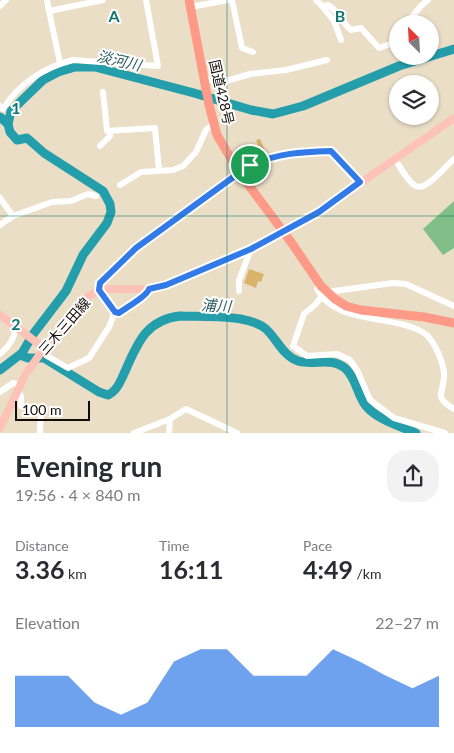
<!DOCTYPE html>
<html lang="en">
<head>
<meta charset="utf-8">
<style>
  :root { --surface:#fff; --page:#f2f2f3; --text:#2b2b33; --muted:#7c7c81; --accent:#317ae7 }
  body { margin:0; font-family:Lato,"Noto Sans JP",sans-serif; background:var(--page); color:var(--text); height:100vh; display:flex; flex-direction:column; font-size:19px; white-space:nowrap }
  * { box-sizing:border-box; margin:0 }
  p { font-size:16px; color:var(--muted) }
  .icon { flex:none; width:28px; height:28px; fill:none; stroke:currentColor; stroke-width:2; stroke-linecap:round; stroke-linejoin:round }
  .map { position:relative; height:433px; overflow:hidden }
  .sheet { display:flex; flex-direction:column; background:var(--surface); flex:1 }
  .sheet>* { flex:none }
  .needle { width:32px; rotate:336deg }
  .fabs { position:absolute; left:389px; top:15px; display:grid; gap:10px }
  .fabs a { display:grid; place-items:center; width:50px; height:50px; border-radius:50%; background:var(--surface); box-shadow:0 1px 4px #0004; font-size:25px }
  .scale { position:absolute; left:15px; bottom:12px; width:75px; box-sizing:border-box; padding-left:5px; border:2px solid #110d06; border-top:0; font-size:14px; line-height:18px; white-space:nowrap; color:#110d06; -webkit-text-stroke:4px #fff; paint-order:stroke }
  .pin { position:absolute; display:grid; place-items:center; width:42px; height:42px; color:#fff; margin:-21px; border:2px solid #fff; border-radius:50%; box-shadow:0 1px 5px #0007 }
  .round { display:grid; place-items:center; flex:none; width:52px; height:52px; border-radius:20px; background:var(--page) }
  .headline { display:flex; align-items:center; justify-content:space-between; height:85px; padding:0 15px }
  h1 { font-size:28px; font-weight:700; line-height:38px }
  .figures { display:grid; grid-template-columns:repeat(3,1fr); gap:8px; height:85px; padding:5px 15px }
  .figures div { display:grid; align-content:center }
  .figures b { font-size:25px; font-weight:700 }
  .figures small { font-size:14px; font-weight:400 }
  .figures p { font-size:14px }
  .chart { height:140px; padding:10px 15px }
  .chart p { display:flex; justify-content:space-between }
  .chart svg { width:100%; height:90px; margin-top:5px; fill:var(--accent); opacity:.7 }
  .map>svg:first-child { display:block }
  .forest { fill:#82bf88 }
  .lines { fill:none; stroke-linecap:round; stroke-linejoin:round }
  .river { stroke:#249eab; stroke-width:9 }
  .building { fill:#dab36a }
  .minor { stroke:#fff; stroke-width:6 }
  .major { stroke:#fec3b8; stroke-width:8 }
  .highway { stroke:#fe9b88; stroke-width:9 }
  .route-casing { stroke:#fff; stroke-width:10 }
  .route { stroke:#317ae7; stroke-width:6 }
  .grid { fill:none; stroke:#0f766e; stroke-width:1; stroke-opacity:0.55 }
  .labels { text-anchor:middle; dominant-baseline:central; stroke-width:4; stroke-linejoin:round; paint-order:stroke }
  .street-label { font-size:14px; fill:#110d06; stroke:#fff }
  .water-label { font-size:15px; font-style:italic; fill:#2e5e64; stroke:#fff }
  .grid-label { font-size:16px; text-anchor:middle; font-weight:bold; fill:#0f766e; stroke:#fff; stroke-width:4; stroke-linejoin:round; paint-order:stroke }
</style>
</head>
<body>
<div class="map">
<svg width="454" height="433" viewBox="0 0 454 433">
  <rect width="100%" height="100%" fill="#ebdec7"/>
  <!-- forest -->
  <path class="forest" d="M454 201V248L443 255 423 229Z"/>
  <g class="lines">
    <!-- river -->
    <g class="river">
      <path d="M0 117 8 124"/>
      <path d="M20 355 28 358H44L99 392 108 395C115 392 119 385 122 378 136 348 143 320 180 316 203 317 249 314 266 329 277 339 283 356 298 361 314 366 332 356 346 369 357 380 357 395 366 406 378 420 400 426 416 433"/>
      <path d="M0 370 22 353 34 333 66 291 83 255 107 223 111 212 110 204 103 191 44 153 27 138 17 140 10 132 8 124 11 111 43 80 58 72 75 67H95L194 93 251 110 273 114 303 106 399 66 454 49"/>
    </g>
  </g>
  <!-- building -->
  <g class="building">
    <path d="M260 139 266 153 252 158 251 155 243 158 240 149 245 147 246 150 258 145 256 140Z"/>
    <path d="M249 269 264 274 261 282 258 281 256 288 244 283Z"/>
  </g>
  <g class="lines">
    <!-- minor -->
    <g class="minor">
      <path d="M47 0 49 11 103 0"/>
      <path d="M232 0 242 48 253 52"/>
      <path d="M316 0 322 6 328 5C342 14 341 22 351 30L361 28 379 48 393 43 398 36"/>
      <path d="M0 6 6 0"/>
      <path d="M322 6 334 21 341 40"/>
      <path d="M190 7 228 0"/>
      <path d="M49 11 60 63"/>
      <path d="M406 24 421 6 428 0"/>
      <path d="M204 79 223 82 250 74 286 70 327 60"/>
      <path d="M103 92 107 131 155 128 159 171"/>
      <path d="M0 106 3 109C19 83 45 67 73 60L158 66 146 0"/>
      <path d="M100 146 110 136V131"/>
      <path d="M395 159C400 167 406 179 414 185 425 194 445 166 454 159"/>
      <path d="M120 185 141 172 173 170 183 166 196 152 206 130 214 123"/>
      <path d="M0 198 13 216"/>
      <path d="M0 225 13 216 52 202 71 201 88 194 96 196"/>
      <path d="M321 286 317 289C335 325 393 314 424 333 434 339 445 365 444 377 444 383 441 390 441 396 442 402 449 406 454 409"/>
      <path d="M239 291V280L251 249"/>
      <path d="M327 292 393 283 406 284 454 306"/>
      <path d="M321 297 316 304 304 314 293 346 307 356 337 354 350 360 357 370 370 400 394 418 445 433"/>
      <path d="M115 312 119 313C127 307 146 296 149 289"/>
      <path d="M43 350 47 356 68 368 89 358 109 327 115 312 99 290 100 283 136 248 250 165C281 153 299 152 331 151L360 182"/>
      <path d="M0 354C9 347 14 339 16 328"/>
      <path d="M17 390 21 396V406L41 409 40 433"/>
      <path d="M0 392 13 383 20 385"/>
      <path d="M134 433 170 419 186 409 237 433"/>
      <path d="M169 433 170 419"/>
    </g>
    <!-- major -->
    <g class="major">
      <path d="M0 315 44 348"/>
      <path d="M0 428 25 375 40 354 83 300 99 290 107 289H149L166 285 251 249 319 212 454 118"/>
    </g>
    <!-- highway -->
    <path class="highway" d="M189 0 209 105 217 135 239 172 291 242 321 286 335 299 346 306 361 310 424 317 454 323"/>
  </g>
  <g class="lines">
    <!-- route casing -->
    <g class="route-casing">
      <path id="route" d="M331 151 360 182 319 212 251 249 166 285 149 289C147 296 127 307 119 313L115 312 99 290 100 283 136 248 250 165C281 153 299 152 331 151Z"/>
    </g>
    <!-- route -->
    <use href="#route" class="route"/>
  </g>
  <!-- grid -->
  <path class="grid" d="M227 0V433M0 216H454"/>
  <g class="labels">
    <!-- street labels -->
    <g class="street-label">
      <text transform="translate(222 92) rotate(77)">国道428号</text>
      <text transform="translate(64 326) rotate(-49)">三木三田線</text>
    </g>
    <!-- water labels -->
    <g class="water-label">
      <text transform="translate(119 60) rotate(13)">淡河川</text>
      <text transform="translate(216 305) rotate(3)">浦川</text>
    </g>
  </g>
  <g class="grid-label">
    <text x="114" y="22">A</text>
    <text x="340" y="22">B</text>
    <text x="16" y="114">1</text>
    <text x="16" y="330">2</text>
  </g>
</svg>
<div class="fabs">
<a><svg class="needle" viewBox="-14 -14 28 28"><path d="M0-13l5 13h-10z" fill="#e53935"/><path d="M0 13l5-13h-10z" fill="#7c7c81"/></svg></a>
<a><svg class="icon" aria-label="layers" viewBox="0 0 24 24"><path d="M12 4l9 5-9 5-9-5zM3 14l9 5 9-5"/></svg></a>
</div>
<div class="scale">100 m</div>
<div class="pin" style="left:250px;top:165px;background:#1e9e55"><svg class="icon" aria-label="arrive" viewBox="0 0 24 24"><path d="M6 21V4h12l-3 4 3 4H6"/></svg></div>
</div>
<section class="sheet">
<div class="headline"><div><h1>Evening run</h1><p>19:56 · 4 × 840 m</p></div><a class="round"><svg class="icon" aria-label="share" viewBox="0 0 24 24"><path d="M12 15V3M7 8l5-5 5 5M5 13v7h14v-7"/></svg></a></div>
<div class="figures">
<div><p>Distance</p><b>3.36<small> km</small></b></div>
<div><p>Time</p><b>16:11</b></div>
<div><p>Pace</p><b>4:49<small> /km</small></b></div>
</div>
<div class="chart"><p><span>Elevation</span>22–27 m</p>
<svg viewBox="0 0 160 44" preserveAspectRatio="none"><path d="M0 44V19L10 19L20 19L30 32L40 38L50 32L60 12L70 6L80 6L90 19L100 19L110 19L120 6L130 12L140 19L150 25L160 19V44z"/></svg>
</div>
</section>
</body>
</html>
